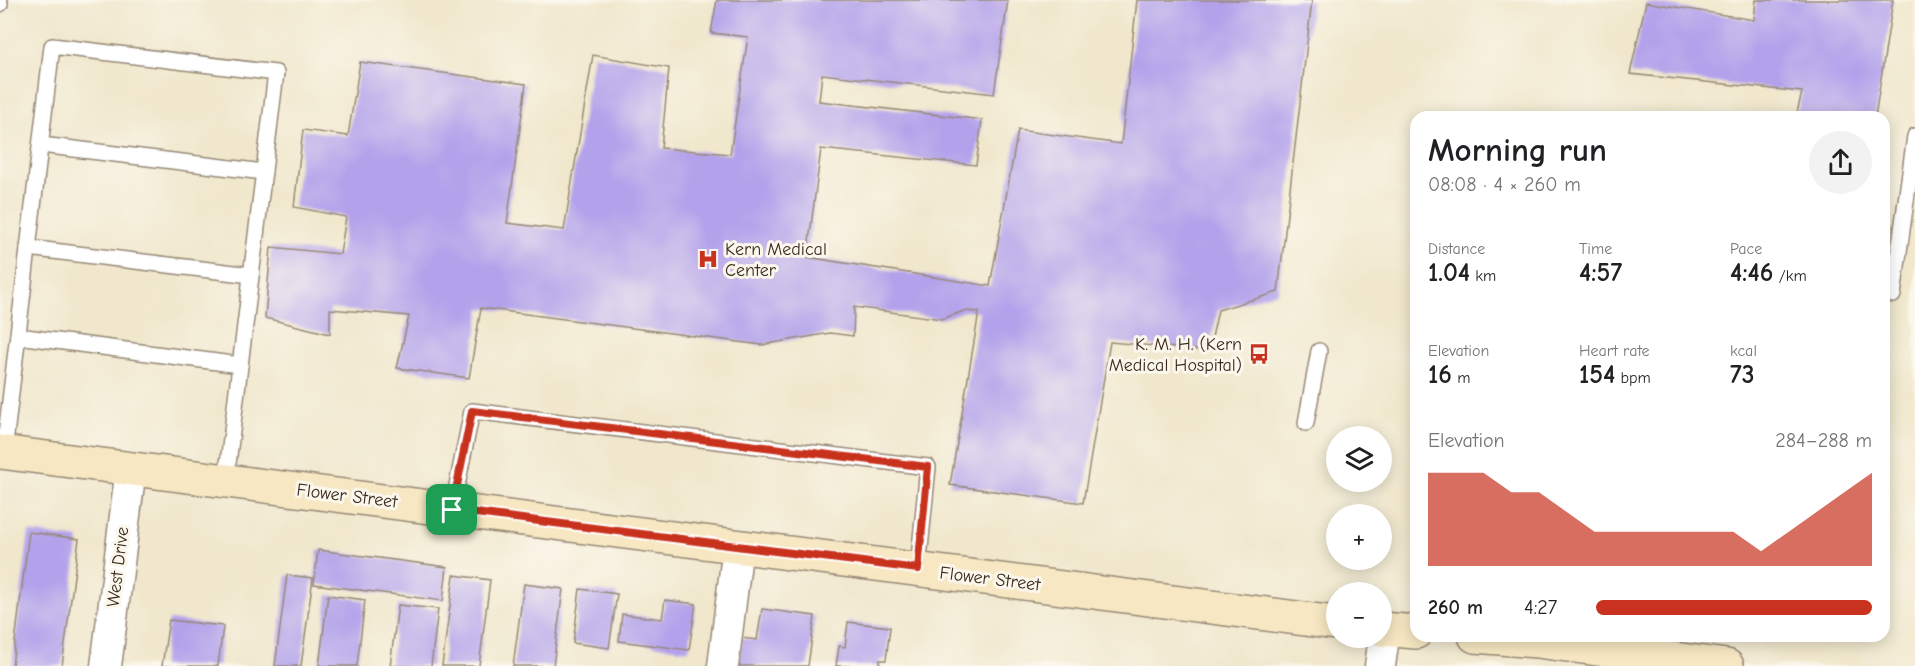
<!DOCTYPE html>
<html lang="en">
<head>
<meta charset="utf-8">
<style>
  :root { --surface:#fff; --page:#f2f2f2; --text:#202124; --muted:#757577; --accent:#c8321e }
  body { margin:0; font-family:"Comic Neue",sans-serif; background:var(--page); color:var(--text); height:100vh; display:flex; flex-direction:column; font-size:22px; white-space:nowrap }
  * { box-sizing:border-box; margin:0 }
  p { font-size:20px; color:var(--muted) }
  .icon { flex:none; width:33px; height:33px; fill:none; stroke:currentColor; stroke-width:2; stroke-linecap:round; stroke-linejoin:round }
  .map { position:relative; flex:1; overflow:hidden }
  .panel { position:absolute; left:1410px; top:111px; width:480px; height:531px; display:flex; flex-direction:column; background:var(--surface); border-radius:18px; box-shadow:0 3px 15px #0003 }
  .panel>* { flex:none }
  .buttons { position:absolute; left:1326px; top:426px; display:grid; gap:12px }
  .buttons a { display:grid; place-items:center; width:66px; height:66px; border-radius:50%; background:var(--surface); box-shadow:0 3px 15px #0003; font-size:30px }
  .pin { position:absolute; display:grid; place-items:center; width:51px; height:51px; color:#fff; margin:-26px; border-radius:12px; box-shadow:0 3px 9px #0006 }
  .round { display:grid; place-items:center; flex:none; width:63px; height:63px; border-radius:32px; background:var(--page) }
  .summary { display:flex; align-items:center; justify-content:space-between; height:102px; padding:0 18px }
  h1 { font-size:33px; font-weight:700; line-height:45px }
  .metrics { display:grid; grid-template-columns:repeat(3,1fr); gap:9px; height:102px; padding:6px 18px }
  .metrics div { display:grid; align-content:center }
  .metrics b { font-size:26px; font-weight:700 }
  .metrics small { font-size:16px; font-weight:400 }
  .metrics p { font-size:16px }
  .chart { height:168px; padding:12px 18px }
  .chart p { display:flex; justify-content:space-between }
  .chart svg { width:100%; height:108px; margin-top:6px; fill:var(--accent); opacity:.7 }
  ul { padding:0 18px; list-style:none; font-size:20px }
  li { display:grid; grid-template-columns:96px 72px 1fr; align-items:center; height:45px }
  li i { height:15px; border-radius:8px; background:var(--accent) }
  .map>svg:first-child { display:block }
  .building { fill:#b3a2eb }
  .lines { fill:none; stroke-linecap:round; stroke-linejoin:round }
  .lane-casing { stroke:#968875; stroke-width:18 }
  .street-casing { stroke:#968875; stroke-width:33 }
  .secondary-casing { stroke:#968875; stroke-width:36 }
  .lane { stroke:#fff; stroke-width:15 }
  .street { stroke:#fff; stroke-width:30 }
  .secondary { stroke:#f7e8c3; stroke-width:33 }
  .route-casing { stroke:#fff; stroke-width:12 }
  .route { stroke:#c8321e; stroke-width:8 }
  .labels { text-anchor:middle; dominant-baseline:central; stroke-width:6; stroke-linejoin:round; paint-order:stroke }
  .poi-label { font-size:18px; fill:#3b2a1e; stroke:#fbf7ec; text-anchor:start }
  .street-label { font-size:18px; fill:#3b2a1e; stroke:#fbf7ec }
</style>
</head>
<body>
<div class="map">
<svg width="1915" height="666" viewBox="0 0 1915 666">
  <rect width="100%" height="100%" fill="#fbf7ec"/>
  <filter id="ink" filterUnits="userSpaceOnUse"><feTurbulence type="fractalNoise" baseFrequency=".0167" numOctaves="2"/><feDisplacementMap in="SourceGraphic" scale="12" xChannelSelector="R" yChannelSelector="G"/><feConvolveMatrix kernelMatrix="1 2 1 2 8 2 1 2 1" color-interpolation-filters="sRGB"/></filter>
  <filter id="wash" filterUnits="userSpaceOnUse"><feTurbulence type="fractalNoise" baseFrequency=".008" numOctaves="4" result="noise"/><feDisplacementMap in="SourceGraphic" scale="24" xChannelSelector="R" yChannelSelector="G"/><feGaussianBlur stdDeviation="1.35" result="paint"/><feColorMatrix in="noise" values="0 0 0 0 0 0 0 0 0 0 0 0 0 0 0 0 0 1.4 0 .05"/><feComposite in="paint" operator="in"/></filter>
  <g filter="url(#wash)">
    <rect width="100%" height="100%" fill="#f0e7cc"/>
    <g id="blocks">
      <!-- building -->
      <g class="building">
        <path d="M717 0H1008L994 94 822 74 819 101 982 120 976 165 821 149 807 257 990 286 1018 130 1121 144 1137 0H1312L1278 292 1218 310 1209 351 1110 342 1083 503 950 485 979 312 964 311 942 319 854 307 853 336 830 333 762 345 481 308 469 378 397 368 409 316 330 309V334L265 318 271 247 340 254 346 217 294 207 303 130 348 136 360 62 526 84 507 223 564 230 593 55 669 68 661 148 730 154 748 37 711 33Z"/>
        <path d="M1756 0H1893L1875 117H1796L1802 92 1630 74 1646 2 1754 20Z"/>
        <path d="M29 532 79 539 62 666H12Z"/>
        <path d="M318 550 447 567 443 601 314 584Z"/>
        <path d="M287 575 313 578 301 666H275Z"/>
        <path d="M454 575 490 580 479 666H442Z"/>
        <path d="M524 584 563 589 553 666H513Z"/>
        <path d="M580 589 617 594 609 648 573 643Z"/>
        <path d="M328 595 365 600 357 666H319Z"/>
        <path d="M665 600 696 604 689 650 619 641 622 614 662 619Z"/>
        <path d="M398 605 438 609 431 666H390Z"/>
        <path d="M762 609 815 616 808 666H738L742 638 757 640Z"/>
        <path d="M169 620 223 626 218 666H162Z"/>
        <path d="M848 622 890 627 886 660H880V666H836L839 646 845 647Z"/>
      </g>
    </g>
  </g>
  <g filter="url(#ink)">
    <use href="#blocks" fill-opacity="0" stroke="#968875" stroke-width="1.5"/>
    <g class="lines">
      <!-- lane casing -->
      <g class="lane-casing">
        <g id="lane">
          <path d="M0 3V4"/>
          <path d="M41 145 264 172"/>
          <path d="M28 248 251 275"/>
          <path d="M1893 295 1915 136"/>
          <path d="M18 336 240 365"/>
          <path d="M1306 423 1319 351"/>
          <path d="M4 452 52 46 276 73 226 480"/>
          <path d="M452 510 472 411 928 467 918 569"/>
        </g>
      </g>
      <!-- street casing -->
      <g class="street-casing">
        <g id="street">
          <path d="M106 666 131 468"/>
          <path d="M723 666 738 546"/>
          <path d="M1380 666 1385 629"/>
        </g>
      </g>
      <!-- secondary casing -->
      <g class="secondary-casing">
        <g id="secondary">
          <path d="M0 452 1336 623"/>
          <path d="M1382 629 1416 632"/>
          <path d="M1475 636 1537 641 1727 666"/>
        </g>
      </g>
      <!-- lane -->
      <use href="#lane" class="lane"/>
      <!-- street -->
      <use href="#street" class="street"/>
      <!-- secondary -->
      <use href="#secondary" class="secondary"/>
    </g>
  </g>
  <g class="lines" filter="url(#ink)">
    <!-- route casing -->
    <g class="route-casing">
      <path id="route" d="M472 411 928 467 918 569 452 510Z"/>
    </g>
    <!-- route -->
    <use href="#route" class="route"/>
  </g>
  <!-- icons -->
  <defs>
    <g id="hospital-bare" transform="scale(1.62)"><path d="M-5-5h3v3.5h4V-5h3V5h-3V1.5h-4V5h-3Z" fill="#c8321e" stroke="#fbf7ec" stroke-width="2.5" paint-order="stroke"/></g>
    <g id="bus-bare" transform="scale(1.62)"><path d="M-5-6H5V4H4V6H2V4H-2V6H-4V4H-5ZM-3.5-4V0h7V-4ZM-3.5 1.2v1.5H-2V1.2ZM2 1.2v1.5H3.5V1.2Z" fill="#c8321e" stroke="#fbf7ec" stroke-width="2.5" paint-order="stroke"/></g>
  </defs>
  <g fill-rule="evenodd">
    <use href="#hospital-bare" x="708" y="259"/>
    <use href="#bus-bare" x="1259" y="354"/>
  </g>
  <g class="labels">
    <!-- poi labels -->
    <g class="poi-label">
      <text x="725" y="249">Kern Medical<tspan x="725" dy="21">Center</tspan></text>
      <text x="1242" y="344" text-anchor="end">K. M. H. (Kern<tspan x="1242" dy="21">Medical Hospital)</tspan></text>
    </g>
    <!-- street labels -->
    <g class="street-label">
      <text transform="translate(347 496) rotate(7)">Flower Street</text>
      <text transform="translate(118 567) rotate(-83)">West Drive</text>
      <text transform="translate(990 579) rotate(7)">Flower Street</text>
    </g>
  </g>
</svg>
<div class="buttons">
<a><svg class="icon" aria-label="layers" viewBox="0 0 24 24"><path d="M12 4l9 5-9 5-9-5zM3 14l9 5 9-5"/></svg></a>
<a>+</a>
<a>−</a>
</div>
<div class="pin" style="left:452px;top:510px;background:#1e9e55"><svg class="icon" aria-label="arrive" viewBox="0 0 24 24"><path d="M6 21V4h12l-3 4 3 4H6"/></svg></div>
<section class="panel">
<div class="summary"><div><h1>Morning run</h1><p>08:08 · 4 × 260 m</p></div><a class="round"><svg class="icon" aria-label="share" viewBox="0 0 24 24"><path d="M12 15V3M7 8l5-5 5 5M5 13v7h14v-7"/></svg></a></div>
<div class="metrics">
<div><p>Distance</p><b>1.04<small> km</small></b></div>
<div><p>Time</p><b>4:57</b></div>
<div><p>Pace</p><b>4:46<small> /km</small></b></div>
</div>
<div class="metrics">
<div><p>Elevation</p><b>16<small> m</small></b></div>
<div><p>Heart rate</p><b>154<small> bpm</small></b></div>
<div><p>kcal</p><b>73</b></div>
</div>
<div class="chart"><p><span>Elevation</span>284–288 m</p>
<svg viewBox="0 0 160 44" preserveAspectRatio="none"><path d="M0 44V6L10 6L20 6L30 14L40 14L50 22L60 30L70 30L80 30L90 30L100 30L110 30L120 38L130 30L140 22L150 14L160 6V44z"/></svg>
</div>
<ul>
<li><b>260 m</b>4:27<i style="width:100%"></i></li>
</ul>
</section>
</div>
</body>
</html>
